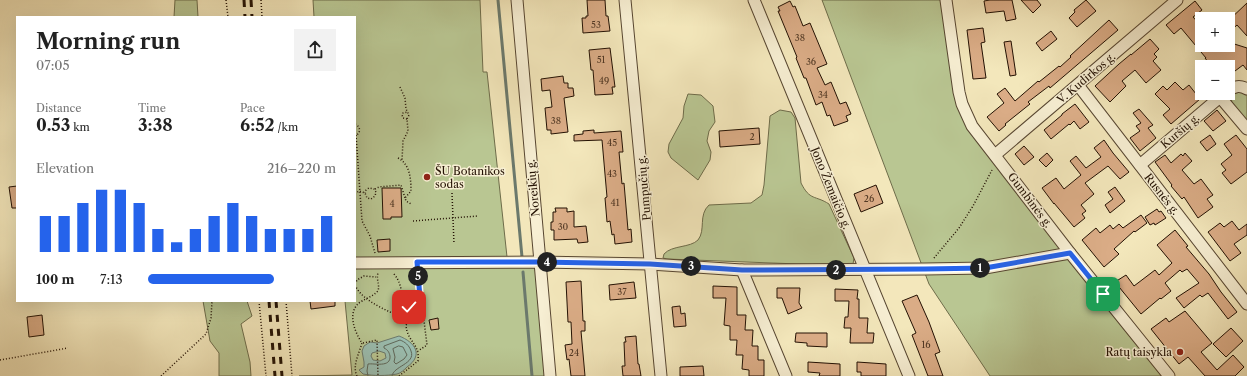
<!DOCTYPE html>
<html lang="en">
<head>
<meta charset="utf-8">
<style>
  :root { --surface:#fff; --page:#f2f2f2; --text:#222; --muted:#767676; --accent:#2563eb }
  body { margin:0; font-family:"Libre Caslon Text",serif; background:var(--page); color:var(--text); height:100vh; display:flex; flex-direction:column; font-size:15px; white-space:nowrap }
  * { box-sizing:border-box; margin:0 }
  p { font-size:13px; color:var(--muted) }
  .icon { flex:none; width:22px; height:22px; fill:none; stroke:currentColor; stroke-width:2; stroke-linecap:round; stroke-linejoin:round }
  .map { position:relative; flex:1; overflow:hidden }
  .panel { position:absolute; left:16px; top:16px; width:340px; height:286px; display:flex; flex-direction:column; background:var(--surface); border-radius:0px; box-shadow:0 4px 16px #0002 }
  .panel>* { flex:none }
  .tools { position:absolute; left:1195px; top:12px; display:grid; gap:8px }
  .tools a { display:grid; place-items:center; width:40px; height:40px; border-radius:0px; background:var(--surface); box-shadow:0 4px 16px #0002; font-size:20px }
  .pin { position:absolute; display:grid; place-items:center; width:34px; height:34px; color:#fff; margin:-17px; border-radius:8px; box-shadow:0 2px 6px #0006 }
  .km { position:absolute; width:20px; height:20px; margin:-10px; border-radius:50%; background:#222; color:#fff; font-size:11px; line-height:20px; text-align:center }
  .round { display:grid; place-items:center; flex:none; width:42px; height:42px; border-radius:0px; background:var(--page) }
  .overview { display:flex; align-items:center; justify-content:space-between; height:68px; padding:0 20px }
  h1 { font-size:22px; font-weight:700; line-height:30px }
  .figures { display:grid; grid-template-columns:repeat(3,1fr); gap:6px; height:68px; padding:4px 20px }
  .figures div { display:grid; align-content:center }
  .figures b { font-size:17px; font-weight:700 }
  .figures small { font-size:11px; font-weight:400 }
  .figures p { font-size:11px }
  .chart { height:112px; padding:8px 20px }
  .chart p { display:flex; justify-content:space-between }
  .chart svg { width:100%; height:72px; margin-top:4px; stroke:var(--accent); stroke-width:6 }
  ul { padding:0 20px; list-style:none; font-size:13px }
  li { display:grid; grid-template-columns:64px 48px 1fr; align-items:center; height:30px }
  li i { height:10px; border-radius:5px; background:var(--accent) }
  .map>svg:first-child { display:block }
  .green { fill:#b9c692; stroke:#6e6c4a }
  .water { fill:#9bbfb2; stroke:#6b796c; fill-rule:evenodd }
  .lines { fill:none; stroke-linecap:round; stroke-linejoin:round }
  .shore { stroke:#5f685a; stroke-width:1 }
  .stream { stroke:#6b796c; stroke-width:3 }
  .building { fill:#daac86; stroke:#231103 }
  .street-casing { stroke:#574631; stroke-width:13 }
  .path { stroke:#231103; stroke-width:1.5; stroke-dasharray:1 2; stroke-linecap:butt }
  .street { stroke:#f7efd3; stroke-width:11 }
  .rail { stroke:#231103; stroke-width:3; stroke-dasharray:7 7; stroke-linecap:butt }
  .route-casing { stroke:#fff; stroke-width:8 }
  .route { stroke:#2563eb; stroke-width:5 }
  .poi-dot { fill:#8f2418; stroke:#f7efd3; stroke-width:1.5 }
  .labels { text-anchor:middle; dominant-baseline:central; stroke-width:3; stroke-linejoin:round; paint-order:stroke }
  .number-label { font-size:9px; fill:#513824 }
  .street-label { font-size:11px; fill:#231103; stroke:#f7efd3 }
  .poi-label { font-size:11px; fill:#231103; stroke:#f7efd3; text-anchor:start }
</style>
</head>
<body>
<div class="map">
<svg width="1247" height="376" viewBox="0 0 1247 376">
  <rect width="100%" height="100%" fill="#f3e7bb"/>
  <filter id="stains"><feTurbulence type="fractalNoise" baseFrequency=".005" numOctaves="4"/><feColorMatrix values="0 0 0 0 .2 0 0 0 0 .09 0 0 0 0 .02 0 0 0 .5 -.17"/></filter>
  <radialGradient id="worn" r=".72"><stop offset=".6" stop-color="#630" stop-opacity="0"/><stop offset="1" stop-color="#630" stop-opacity=".3"/></radialGradient>
  <!-- green -->
  <g class="green">
    <path d="M175 0H197L198 17H174Z"/>
    <path d="M313 0H480L483 72H487L508 266H535L545 376H299L352 375 345 301H355V17H314Z"/>
    <path d="M822 0H946L962 104 1169 376H990L929 284Z"/>
    <path d="M1240 92 1247 94V124L1232 104 1231 96 1236 93Z"/>
    <path d="M688 94 701 95 713 106 715 122 709 131 707 141 711 152 710 160 698 180 671 158 668 152 669 144 683 118 684 106Z"/>
    <path d="M780 110 791 112 795 118 801 183C810 201 815 195 829 204L854 258 853 264 851 266 667 259 663 258 664 254C672 245 690 248 698 240 706 230 698 215 709 205L751 203 762 195 764 185 770 116Z"/>
    <path d="M203 301H247L252 316 241 324 250 362 251 376H219V353L210 341Z"/>
  </g>
  <!-- water -->
  <path class="water" d="M399 336C415 342 424 355 407 367 404 370 401 373 397 374 386 376 374 376 363 374L359 370 364 367V362L362 351 364 346 370 342 377 343ZM379 351 385 353 386 358 380 361 373 360 371 356 372 353Z"/>
  <g class="lines">
    <!-- shore -->
    <g class="shore">
      <path d="M399 346 403 347 407 355 404 359 396 364 394 362 395 357 393 349Z"/>
      <path d="M368 376 367 371 368 364C374 363 391 368 390 356 389 352 388 350 384 348V346L400 340C405 342 409 345 411 351 416 364 393 366 392 376"/>
    </g>
    <!-- stream -->
    <g class="stream">
      <path d="M498 0 522 257"/>
      <path d="M523 272 532 376"/>
    </g>
  </g>
  <!-- building -->
  <g class="building">
    <path d="M587 0H605L606 16H608L610 31 583 33 582 18H586V16H588Z"/>
    <path d="M990 0H1012L1016 19 1006 21 1004 11 986 13 984 1Z"/>
    <path d="M1021 0H1037L1041 5 1033 13Z"/>
    <path d="M1086 0 1096 11 1077 27 1069 18 1075 12 1074 10Z"/>
    <path d="M790 1 793 7 795 6 803 26 810 23 827 64 817 68 825 85 831 82 840 104 846 102 851 114 846 116 848 121 834 126 830 115 827 116 822 102 816 105 806 78H804L796 58 797 57 778 11H780L778 7Z"/>
    <path d="M1195 1 1202 10 1193 17 1202 27V45H1228V42L1247 48V70L1243 65 1235 71 1232 67H1212L1205 58H1206L1181 28 1174 34 1166 25Z"/>
    <path d="M1247 3V36L1237 25 1228 33V21Z"/>
    <path d="M1109 20 1118 30 1050 88 1049 86 1028 102 1030 104 1005 124 1006 125 999 131 987 117 1004 103 997 94 1005 88 1015 101 1038 81 1039 82 1059 66 1060 67 1071 57 1070 56Z"/>
    <path d="M983 28 985 42 981 43 986 78 973 79 967 30Z"/>
    <path d="M1051 31 1057 39 1042 51 1036 43Z"/>
    <path d="M1150 39 1159 49 1154 54 1157 57 1153 61 1161 70 1146 83 1135 70 1122 81 1126 86 1110 102 1095 86 1119 64 1131 54V55Z"/>
    <path d="M1011 41 1016 75 1010 76 1004 42Z"/>
    <path d="M610 48 615 87H612L613 94 595 95 593 70H591L589 50Z"/>
    <path d="M563 76 564 83H568V88H573L574 96 564 98 568 132 551 134V130H547L545 108 552 107 550 90 542 91 541 79Z"/>
    <path d="M1175 82 1183 90 1189 85 1200 99 1171 124 1163 115 1170 109 1155 94 1163 86 1167 90Z"/>
    <path d="M1075 104 1089 122 1080 129 1074 121 1070 125 1069 124 1051 139 1044 130 1062 115V114Z"/>
    <path d="M1139 109 1153 125 1148 128 1156 138 1140 151 1130 138 1140 131 1136 126 1141 123 1133 113Z"/>
    <path d="M1217 110 1226 121 1213 131 1204 121Z"/>
    <path d="M759 128 760 144 720 147 719 131Z"/>
    <path d="M594 130V133L621 131 623 152H619L622 184 624 183 628 230 631 229 632 242 615 244 614 234 612 235 610 221 607 222 605 198 607 197 602 140 574 141V135L583 134V131Z"/>
    <path d="M1210 135 1216 144 1207 151 1200 142Z"/>
    <path d="M1236 135 1247 149V172L1231 184 1222 173 1226 170 1221 164 1232 155 1224 144Z"/>
    <path d="M1104 140 1113 153 1129 172 1120 179 1108 166 1085 183 1094 194 1081 205 1086 211 1082 214 1085 218 1074 227 1054 203V204L1042 188 1056 178 1064 189 1081 175 1070 161 1076 156 1086 168 1101 157 1094 148Z"/>
    <path d="M1024 146 1034 157 1024 165 1015 154Z"/>
    <path d="M1047 153 1053 160 1046 167 1039 160Z"/>
    <path d="M1185 153 1192 161 1182 170 1194 184 1201 179 1213 195 1207 199 1213 207 1198 218 1184 197 1182 199 1171 186 1172 185 1155 162 1165 155 1171 163 1181 154 1183 156Z"/>
    <path d="M876 185 883 203 861 212 854 194Z"/>
    <path d="M17 186V208H12L9 187Z"/>
    <path d="M1115 187 1125 201 1110 213 1105 205 1113 199 1108 192Z"/>
    <path d="M382 188H401L402 217H391V219H383Z"/>
    <path d="M555 208H567V212L574 211V227L586 226 588 242 578 243 577 239 554 240V230H551V222H553V212H556Z"/>
    <path d="M1157 209 1159 212 1161 211 1166 218 1155 225 1154 223 1150 225 1145 217Z"/>
    <path d="M1141 215 1147 223 1135 232 1134 231 1114 249 1119 254 1104 267 1082 240 1096 228 1100 233 1110 225 1113 229 1119 224 1123 228Z"/>
    <path d="M1232 221 1239 230 1247 224V235L1234 244 1241 253 1230 261 1208 232 1220 223 1224 227Z"/>
    <path d="M1175 230 1188 246 1186 247 1209 274 1221 292 1237 312 1228 319 1208 293 1202 297 1200 295 1184 308 1176 298 1199 283 1187 269 1182 272 1180 270 1165 283 1171 291 1161 299 1160 298 1141 314 1115 282 1126 275 1134 286 1155 270 1159 275 1172 263 1157 245Z"/>
    <path d="M390 239V251L378 252 377 240Z"/>
    <path d="M581 281 583 321H585V331H581L585 376H571L569 359 567 360 565 345 572 344 571 322H568L566 282Z"/>
    <path d="M634 282 636 298 610 300 609 285Z"/>
    <path d="M713 286 737 287V315H746L745 330H753L752 346H758V360H764V376H749V370L742 369 743 355H736L737 340H730V326L724 325 726 298H713Z"/>
    <path d="M777 288H800L799 303 802 308 788 314 782 298H777Z"/>
    <path d="M835 289 858 290 857 299H859V318H868L867 333H874L873 343H850L851 328H844L845 317H848L849 301H835Z"/>
    <path d="M917 295 929 322 940 352 935 354 943 376H928L912 335 916 333 902 301Z"/>
    <path d="M310 301H335V306L311 309Z"/>
    <path d="M680 306 681 314 685 313 686 326 674 327 672 307Z"/>
    <path d="M1185 311 1212 343 1201 352 1217 370 1233 355 1244 367 1235 376H1205L1188 357 1179 364 1151 329 1166 318 1169 322Z"/>
    <path d="M42 315 44 335 29 337 27 317Z"/>
    <path d="M438 318 439 329 431 330 429 320Z"/>
    <path d="M1231 328 1243 341 1226 357 1213 344Z"/>
    <path d="M796 333H827V347L807 346V343L795 342Z"/>
    <path d="M636 336 638 364H639L641 376H623L622 366H625L624 342H626L625 337Z"/>
    <path d="M808 362 840 364V376H819L820 373 808 372Z"/>
    <path d="M857 362 886 364V376H861V372H857Z"/>
    <path d="M703 366 704 376H680V367Z"/>
  </g>
  <g class="lines">
    <!-- street casing -->
    <g class="street-casing">
      <g id="street">
        <path d="M517 0 550 376"/>
        <path d="M625 0 661 376"/>
        <path d="M754 0 909 376"/>
        <path d="M946 0 959 92 962 104 972 126 1070 253 1169 376"/>
        <path d="M1078 85 1247 304"/>
        <path d="M1228 91C1235 86 1240 85 1247 89"/>
        <path d="M1225 93 1220 97 1247 129"/>
        <path d="M995 155 1177 0"/>
        <path d="M1140 165 1220 97"/>
        <path d="M355 263 539 262 650 264 742 270 925 269 985 268 1070 253"/>
        <path d="M742 270 786 376"/>
      </g>
    </g>
    <!-- path -->
    <g class="path">
      <path d="M226 0 228 17"/>
      <path d="M261 0 262 17"/>
      <path d="M400 87 405 98 406 109 409 115 407 119 408 131 403 141 402 160"/>
      <path d="M407 119 403 118 402 115 403 113 407 112"/>
      <path d="M355 124C361 127 361 133 355 136"/>
      <path d="M356 135 362 221 370 236 375 253"/>
      <path d="M398 158C410 164 411 179 411 191L405 198 406 201 411 204"/>
      <path d="M375 189 379 187 401 185 405 198"/>
      <path d="M452 193 454 244"/>
      <path d="M355 194 359 191 365 193 367 198 371 199 375 196 376 192 374 189 369 188 366 190 365 193"/>
      <path d="M413 221 478 216"/>
      <path d="M934 258 959 228 973 206 992 170"/>
      <path d="M418 272 427 345 418 351"/>
      <path d="M394 274C406 288 396 300 417 311"/>
      <path d="M355 284 357 280 364 276 376 277"/>
      <path d="M355 285C363 303 392 312 409 321"/>
      <path d="M259 301 266 376"/>
      <path d="M286 301 292 376"/>
      <path d="M363 343 377 340 378 376"/>
      <path d="M0 360 68 348"/>
      <path d="M161 376 206 334 211 318 212 301"/>
      <path d="M357 376C352 366 359 354 362 343 354 331 346 310 362 301 367 298 373 296 378 291 380 284 376 280 378 273"/>
      <path d="M399 376 418 361C420 343 407 342 406 325L417 311 421 309"/>
    </g>
    <!-- street -->
    <use href="#street" class="street"/>
    <!-- rail -->
    <g class="rail">
      <path d="M244 0 245 17"/>
      <path d="M251 0 252 17"/>
      <path d="M269 301 275 376"/>
      <path d="M276 301 282 376"/>
    </g>
  </g>
  <g class="lines">
    <!-- route casing -->
    <g class="route-casing">
      <path id="route" d="M409 307 417 311 421 309 417 262H539L650 264 742 270 925 269 985 268 1070 253 1103 294"/>
    </g>
    <!-- route -->
    <use href="#route" class="route"/>
  </g>
  <!-- markers -->
  <g class="poi-dot">
    <circle cx="427" cy="177" r="4"/>
    <circle cx="1180" cy="352" r="4"/>
  </g>
  <g class="labels">
    <!-- number labels -->
    <g class="number-label">
      <text x="596" y="24">53</text>
      <text x="800" y="37">38</text>
      <text x="601" y="59">51</text>
      <text x="811" y="61">36</text>
      <text x="604" y="80">49</text>
      <text x="823" y="94">34</text>
      <text x="556" y="120">38</text>
      <text x="752" y="136">2</text>
      <text x="612" y="142">45</text>
      <text x="612" y="173">43</text>
      <text x="869" y="198">26</text>
      <text x="615" y="202">41</text>
      <text x="392" y="203">4</text>
      <text x="563" y="226">30</text>
      <text x="622" y="291">37</text>
      <text x="926" y="344">16</text>
      <text x="574" y="352">24</text>
    </g>
    <!-- street labels -->
    <g class="street-label">
      <text transform="translate(1086 78) rotate(-40)">V. Kudirkos g.</text>
      <text transform="translate(1180 131) rotate(-40)">Kuršių g.</text>
      <text transform="translate(533 188) rotate(-95)">Noreikių g.</text>
      <text transform="translate(644 188) rotate(-95)">Pumpučių g.</text>
      <text transform="translate(831 188) rotate(68)">Jono Žemaičio g.</text>
      <text transform="translate(1162 194) rotate(52)">Rusnės g.</text>
      <text transform="translate(1030 200) rotate(53)">Gumbinės g.</text>
    </g>
    <!-- poi labels -->
    <g class="poi-label">
      <text x="435" y="171">ŠU Botanikos<tspan x="435" dy="13">sodas</tspan></text>
      <text x="1172" y="352" text-anchor="end">Ratų taisykla</text>
    </g>
  </g>
  <rect width="100%" height="100%" filter="url(#stains)"/>
  <rect width="100%" height="100%" fill="url(#worn)"/>
</svg>
<div class="tools">
<a>+</a>
<a>−</a>
</div>
<div class="pin" style="left:1103px;top:294px;background:#1e9e55"><svg class="icon" aria-label="arrive" viewBox="0 0 24 24"><path d="M6 21V4h12l-3 4 3 4H6"/></svg></div>
<div class="pin" style="left:409px;top:307px;background:#d93025"><svg class="icon" aria-label="check" viewBox="0 0 24 24"><path d="M5 12l5 5 9-10"/></svg></div>
<b class="km" style="left:980px;top:268px">1</b>
<b class="km" style="left:836px;top:270px">2</b>
<b class="km" style="left:691px;top:266px">3</b>
<b class="km" style="left:547px;top:262px">4</b>
<b class="km" style="left:418px;top:276px">5</b>
<section class="panel">
<div class="overview"><div><h1>Morning run</h1><p>07:05</p></div><a class="round"><svg class="icon" aria-label="share" viewBox="0 0 24 24"><path d="M12 15V3M7 8l5-5 5 5M5 13v7h14v-7"/></svg></a></div>
<div class="figures">
<div><p>Distance</p><b>0.53<small> km</small></b></div>
<div><p>Time</p><b>3:38</b></div>
<div><p>Pace</p><b>6:52<small> /km</small></b></div>
</div>
<div class="chart"><p><span>Elevation</span>216–220 m</p>
<svg viewBox="0 0 160 44" preserveAspectRatio="none"><path d="M5 44V22M15 44V22M25 44V14M35 44V6M45 44V6M55 44V14M65 44V30M75 44V38M85 44V30M95 44V22M105 44V14M115 44V22M125 44V30M135 44V30M145 44V30M155 44V22"/></svg>
</div>
<ul>
<li><b>100 m</b>7:13<i style="width:67%"></i></li>
</ul>
</section>
</div>
</body>
</html>
